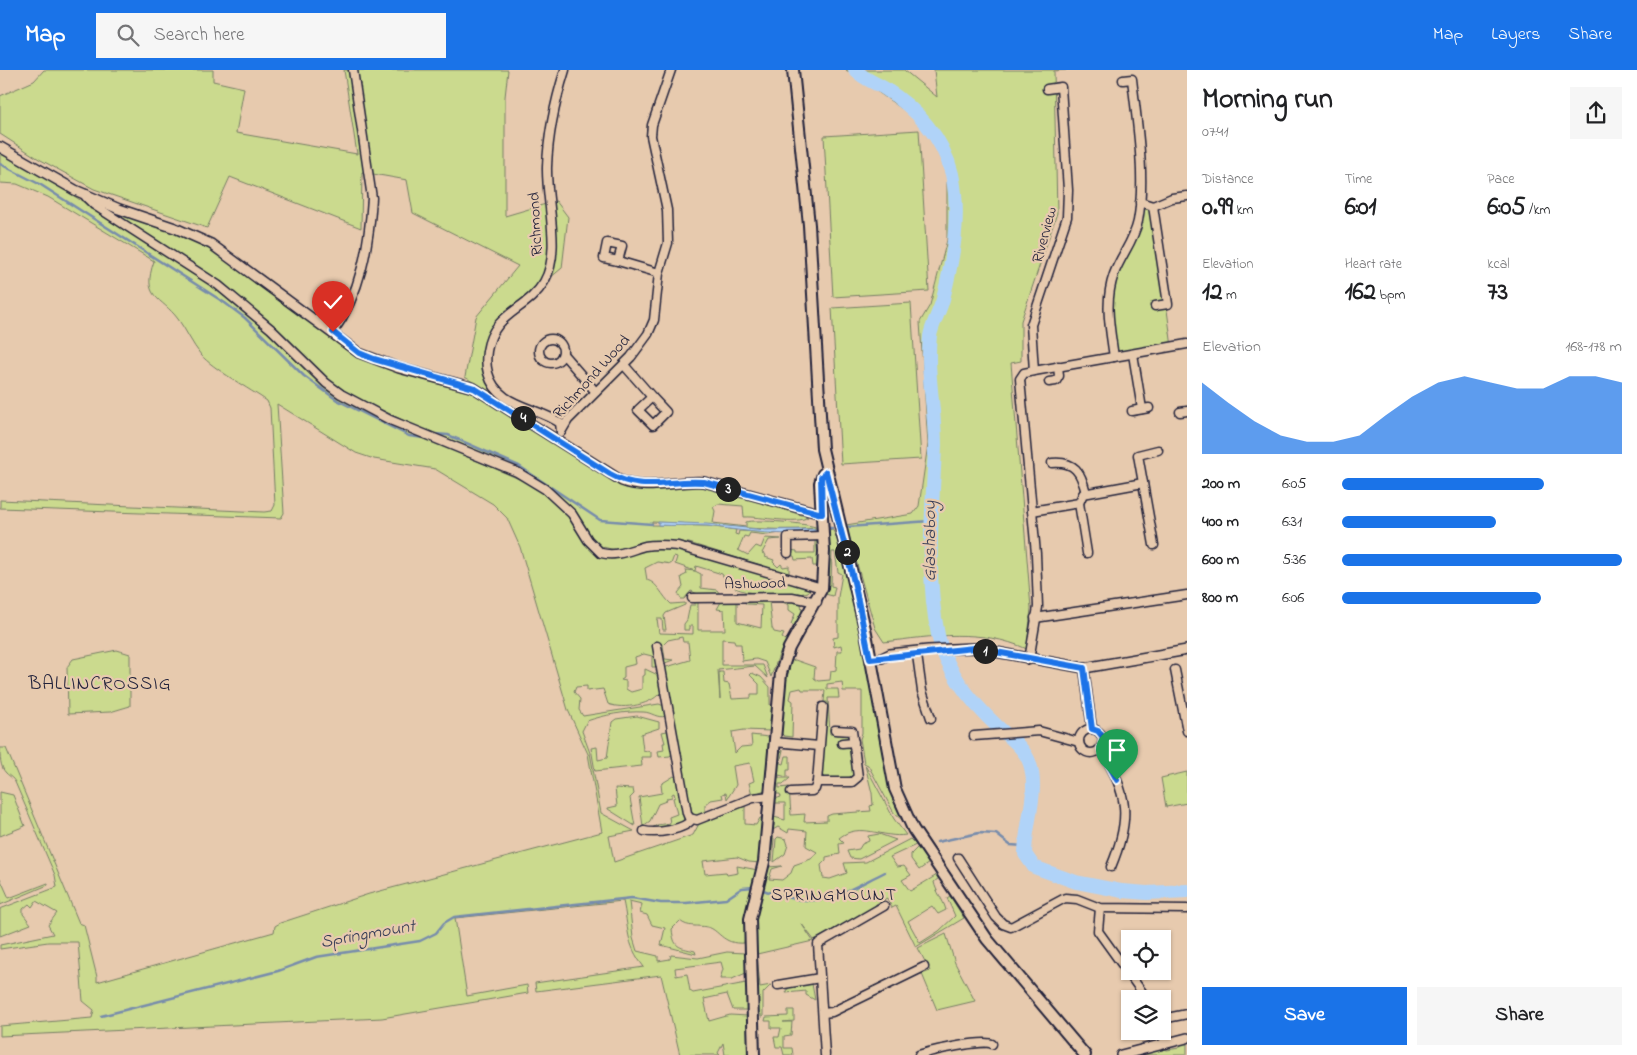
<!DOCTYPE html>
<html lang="en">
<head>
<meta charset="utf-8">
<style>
  :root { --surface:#fff; --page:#f6f6f6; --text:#202124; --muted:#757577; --accent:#1a73e8 }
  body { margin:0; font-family:"Indie Flower",sans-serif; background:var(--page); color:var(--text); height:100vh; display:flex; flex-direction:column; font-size:19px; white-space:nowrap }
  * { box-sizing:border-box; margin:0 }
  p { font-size:16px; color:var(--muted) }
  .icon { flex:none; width:28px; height:28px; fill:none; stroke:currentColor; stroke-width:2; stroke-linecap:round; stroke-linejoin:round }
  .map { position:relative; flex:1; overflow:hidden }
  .drawer { display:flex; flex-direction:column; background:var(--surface); width:450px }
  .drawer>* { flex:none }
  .buttons { position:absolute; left:1121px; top:860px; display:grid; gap:10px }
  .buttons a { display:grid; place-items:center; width:50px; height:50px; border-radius:0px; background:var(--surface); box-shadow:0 1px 4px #0004; font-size:25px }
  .pin { position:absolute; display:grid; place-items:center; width:42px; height:42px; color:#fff; margin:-51px -21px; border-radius:50% 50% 50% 0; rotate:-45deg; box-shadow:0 0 5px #0007 }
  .pin .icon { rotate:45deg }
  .km { position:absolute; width:25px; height:25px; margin:-12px; border-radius:50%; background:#222; color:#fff; font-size:14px; line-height:25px; text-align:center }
  .round { display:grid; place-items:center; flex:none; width:52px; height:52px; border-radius:0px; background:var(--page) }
  .overview { display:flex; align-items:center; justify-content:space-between; height:85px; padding:0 15px }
  h1 { font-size:28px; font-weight:700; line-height:38px }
  .figures { display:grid; grid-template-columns:repeat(3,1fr); gap:8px; height:85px; padding:5px 15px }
  .figures div { display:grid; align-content:center }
  .figures b { font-size:25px; font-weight:700 }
  .figures small { font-size:14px; font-weight:400 }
  .figures p { font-size:14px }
  .chart { height:140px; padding:10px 15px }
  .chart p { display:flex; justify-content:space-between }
  .chart svg { width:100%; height:90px; margin-top:5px; fill:var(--accent); opacity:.7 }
  .cta { display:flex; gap:10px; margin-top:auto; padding:10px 15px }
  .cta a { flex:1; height:58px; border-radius:0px; background:var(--accent); color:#fff; font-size:20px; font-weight:700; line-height:58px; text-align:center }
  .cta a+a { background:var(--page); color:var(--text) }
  ul { padding:0 15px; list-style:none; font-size:16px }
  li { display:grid; grid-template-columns:80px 60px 1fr; align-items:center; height:38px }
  li i { height:12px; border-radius:6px; background:var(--accent) }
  header { display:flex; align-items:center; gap:30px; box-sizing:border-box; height:70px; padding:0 25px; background:var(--accent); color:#fff }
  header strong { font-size:24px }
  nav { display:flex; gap:28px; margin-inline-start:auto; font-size:18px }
  .search { width:350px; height:45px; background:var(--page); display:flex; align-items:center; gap:12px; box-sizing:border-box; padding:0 18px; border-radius:0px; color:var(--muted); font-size:19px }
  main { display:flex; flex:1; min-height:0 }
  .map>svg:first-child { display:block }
  .green { fill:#cbda8e; stroke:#767e64 }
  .water { fill:#b0d3f8; stroke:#778cac }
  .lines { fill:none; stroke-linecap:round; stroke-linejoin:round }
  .stream { stroke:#778cac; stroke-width:2.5 }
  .river { stroke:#b0d3f8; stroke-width:14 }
  .minor-casing { stroke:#22223b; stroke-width:11 }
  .tertiary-casing { stroke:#22223b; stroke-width:12 }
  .secondary-casing { stroke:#22223b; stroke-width:14 }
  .minor { stroke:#e7caae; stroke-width:8 }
  .tertiary { stroke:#e7caae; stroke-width:9 }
  .secondary { stroke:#e7caae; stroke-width:10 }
  .route-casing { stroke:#fff; stroke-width:10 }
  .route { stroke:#1a73e8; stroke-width:6 }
  .labels { text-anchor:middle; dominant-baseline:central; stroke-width:4.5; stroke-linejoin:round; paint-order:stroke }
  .street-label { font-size:16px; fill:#22223b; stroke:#e7caae }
  .water-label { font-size:18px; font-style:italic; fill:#373d57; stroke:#e7caae }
  .neighbourhood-label { font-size:18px; letter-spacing:1px; fill:#22223b; stroke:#e7caae }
  .quarter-label { font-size:19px; letter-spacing:1px; fill:#22223b; stroke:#e7caae }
</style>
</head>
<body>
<header>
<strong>Map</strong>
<div class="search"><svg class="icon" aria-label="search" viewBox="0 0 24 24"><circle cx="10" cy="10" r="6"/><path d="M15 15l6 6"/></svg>Search here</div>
<nav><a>Map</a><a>Layers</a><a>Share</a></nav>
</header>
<main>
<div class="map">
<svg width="1187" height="985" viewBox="0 0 1187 985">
  <rect width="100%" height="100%" fill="#e7caae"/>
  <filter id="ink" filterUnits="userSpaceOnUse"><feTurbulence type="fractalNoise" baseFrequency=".02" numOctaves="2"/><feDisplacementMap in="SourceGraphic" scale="10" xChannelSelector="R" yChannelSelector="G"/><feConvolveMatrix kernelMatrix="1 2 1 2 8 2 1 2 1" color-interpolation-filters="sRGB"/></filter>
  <g filter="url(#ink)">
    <!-- green -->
    <g class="green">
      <path d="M44 0H213V11L244 18 236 63 357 84 344 0H508L505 27V146L556 131 568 147 562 198 495 254 483 298 493 325 465 307 476 247 518 196 413 143 407 110 362 102 361 158 230 107 207 158 94 119 39 89 0 64V26L34 11Z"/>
      <path d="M846 0H904L937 27 934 0H1066L1054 1 1057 143 1021 251V291L1011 293 1031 538 1027 579C980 558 933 566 884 572L875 558 846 455 913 444 919 436 928 374 920 252 930 235 947 170V100L935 74 921 52Z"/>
      <path d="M919 60 929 221 833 227 824 66Z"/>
      <path d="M0 79 219 218 287 279 324 315 374 344 415 364 533 415 570 446 585 472 594 483 603 488 614 489 650 479 677 480 811 518 808 522 800 524C777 523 733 530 722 504L696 496 695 501 701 504V518L717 520 720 524H698L691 521 684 529H681L678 523 683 517 681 507 687 504 686 500 695 501 675 494 677 487 674 486 671 494 657 492 645 498 647 510C658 513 662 526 671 534L685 533V535L666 543 664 546 666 560H663L662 549H657L659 563 693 564V556H689V560H684V554L687 550 690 535H695V532H698V560H725L724 540 717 539 721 532 737 531V552L761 558 762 535 747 534 742 531H769L772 558 774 562 784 564 782 568 785 570 793 562 794 556 791 554 795 544 789 540V535L778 530 799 531 801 534C805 549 789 567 783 581L780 582 771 607 765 592 756 589 742 591 741 574H735L734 570 722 569V595H763L768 608 755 596 718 600 720 629 719 602H723L724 613 729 614 732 629 751 628V624H759V614L750 605 752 603 761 607 770 617V635H773L772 659 770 661 744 660 732 662 735 683 741 677 752 676 751 665 769 667 765 720 752 725 749 713 754 711 750 693 733 696 736 715 727 729 726 723 722 724 723 728 711 730 705 735V743L697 746 690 742 663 598 690 590 688 572H683L682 567 668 570 663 575 665 589 673 590 665 593 662 591 659 572 654 573 658 594 655 597H652V586L644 584 635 587 636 594 624 597V608L621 610 626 611V619L631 622 642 619V606L645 605V599L658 605 662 620C654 635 623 640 608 634L603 619 587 621V616L576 617 574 622 580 629 579 640 583 646 659 634 664 636 666 646C657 649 652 642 643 642 625 641 604 645 587 651L582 661 590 683 601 743 634 761 609 766 614 792 693 765 701 750 745 732V754L756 755 760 748H763L765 730 760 793 749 792 737 787 703 791 705 804 726 802 727 805 738 803 737 796 758 800 747 849 744 873C722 875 719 859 707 857 698 855 688 858 680 851L672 859C674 878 678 877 695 881L696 884 661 875 665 858 652 855 647 845 640 843 642 834 629 831 633 868 637 881 658 886V891L670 889 671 885 698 888 727 882 745 883 746 903 732 909H720L723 899 721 892 675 898 676 906 687 904 690 921 693 923 746 913V908H748L749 940H733L727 924 704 929 709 951 730 945 748 946 750 985H725L723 973 718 983 720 985H680L661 905 536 921 535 913 644 897C625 873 629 858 623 831L455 848 467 926 527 915 528 923 382 948 0 966V956L92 948 94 940 83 931 78 872H48L0 879V875L53 864 48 855 57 843 36 831 32 837 29 834 23 839V844L31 854 0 866V839L57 817 55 805 15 712C12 707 10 707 6 703 0 697 0 687 0 678H6L79 853 84 855 97 907V912L274 862 275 856 280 853 369 824 602 762 588 684 568 640 520 477 507 448 493 434 435 399 374 389 356 383 277 334 284 443 281 448 0 438V430L264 442 272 441 275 435 270 338 267 331C251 320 212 298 201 285 192 274 186 260 178 249 161 226 141 229 154 191L48 127 17 114 0 113Z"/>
      <path d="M1140 132 1153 136 1172 277 1114 287 1107 236Z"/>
      <path d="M96 134 197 169 358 285 463 316 626 416 636 419 704 415 808 447C797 455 760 446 744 447L743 436 718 434 713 437 715 441 713 453 746 457V452C756 449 808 453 818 458 762 463 708 453 652 452V455L707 456 736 460 735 464 738 465 739 461 781 463 767 465 750 463 748 467 744 466 738 480 748 485 756 476 761 478 765 468 781 469 769 470 762 483 766 485 765 487 774 490 773 492 778 497 781 494 783 497 789 496V504L689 473 647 471 615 480 599 476 591 467 576 442 548 416 519 399 417 357 343 321 313 298 273 257Z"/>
      <path d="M911 233 921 389 841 394 832 238Z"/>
      <path d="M832 459C839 469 841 487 845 499 873 580 872 669 902 750L894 743 868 695 864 693 860 669 862 663V621H843L842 612 827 614V619H838L839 628H828L830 664 840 665V663H847L849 665 848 669 840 670 841 677 851 678 853 707 825 709 821 703 825 642 827 641V632H824L825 620H802L801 618 792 620 790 629 793 631 792 667 784 666 781 663 783 625 791 591 795 590 815 597 814 608 818 611 830 610 831 601 836 600 837 581H842L841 575 834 577 833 568 838 567V527L842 504 838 502 835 482H832L831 516 835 517 833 526 825 524 829 515V460Z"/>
      <path d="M815 470H818L820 496H813L812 489 795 490 794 486H790V480L797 481V483H815Z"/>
      <path d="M117 580 130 584V636L110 642 68 644 67 597 73 589Z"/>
      <path d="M637 646 659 652V658L641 664 643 680 651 682V687H641L642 696 595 701 591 678 597 677 598 690 607 688 612 652 616 649Z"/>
      <path d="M667 661 670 662 674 681 670 686 659 687 658 681 664 680 663 673H665L662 662Z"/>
      <path d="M783 680 780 693 784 694 786 686H790V700H787V707L779 705V708H790L783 714H779V718L789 717 791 745 805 744 804 752 827 751V746L832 744 871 741 870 736 873 735 872 723 865 695 894 749 906 765C883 769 860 751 839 768L844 773 839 774 840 784 826 787V790L821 795 823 808 830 809 847 803 844 793 866 792 910 769 916 775 890 787 897 797 904 796 911 805 902 810 910 821 937 805 939 808 934 812C936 822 943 829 946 840L938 844 932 836 908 851 920 873 939 861 955 846 947 828 950 826 964 848 916 877 896 836 892 838 887 828 876 834 875 837 814 870 801 853 813 871 757 884 760 917 771 915 763 923V947H761V944H758L753 857 767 797 782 796 772 799 769 809 782 810 791 803 794 795 811 789 817 782 806 776 807 761 789 759 788 763 778 757 771 761 774 769 772 791 769 789 770 759 774 756V747L785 750V733H775V729L781 727 780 724H776L778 685Z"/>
      <path d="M1187 702V733L1166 737 1161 708Z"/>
      <path d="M674 706 677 709 684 752 682 755 661 760 650 759 657 755 670 753 669 747 677 744 673 728 675 727 674 723 672 724V727L667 728 666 731 658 734 650 751 643 756 639 727 662 723 661 714Z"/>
      <path d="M615 718 633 719 634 724 630 728 635 756 608 739V738L617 736Z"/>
      <path d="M0 722 13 725 25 756 0 766Z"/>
      <path d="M879 764 896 770 859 789 850 788 847 781 859 779 862 774 869 771 868 766Z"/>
      <path d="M778 767 786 769 788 775 785 784 774 792 776 769Z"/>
      <path d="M918 777 929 793 919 800 911 789V784Z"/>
      <path d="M0 808 9 828 48 813V815L0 835Z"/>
      <path d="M946 864 955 893 975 931 937 940 922 904 930 901 918 878Z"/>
      <path d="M812 914 815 930 806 925V921L786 923 789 917Z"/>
      <path d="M788 940H794V951L783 952H792L791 965 784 966V978H792L793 985H784L782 977H776L774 967H779L781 958H771V951H765L766 947 788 946Z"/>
      <path d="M1183 970H1187V985H1129L1160 976 1167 980 1179 978Z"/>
    </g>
    <!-- water -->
    <path class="water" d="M658 452 707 454 766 460 818 459C803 470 729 459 708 456 691 455 675 456 658 455Z"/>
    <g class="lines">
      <!-- stream -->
      <g class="stream">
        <path d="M0 94 41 115 225 233 245 248 304 306 337 330 409 366 424 368"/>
        <path d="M434 364 448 365 519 396 600 450 652 454"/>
        <path d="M847 457 930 451"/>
        <path d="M829 458H832"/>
        <path d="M937 772 979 763 996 764 1010 775 1025 776"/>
        <path d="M763 820C820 841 834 827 885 802"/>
        <path d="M101 946 278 901 316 887 420 871 436 863 444 853 454 847 632 828 661 833H686L726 829 742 818 754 817"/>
      </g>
      <!-- river -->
      <path class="river" d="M855 0C864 9 874 12 884 18 916 38 943 67 952 104 961 145 953 190 943 229 940 241 932 254 930 266 926 301 935 339 935 375 933 439 925 501 938 565 946 602 972 633 999 658 1010 668 1025 678 1030 694 1039 722 1025 755 1025 784L1034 797 1076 812 1122 821 1147 823 1187 821"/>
      <!-- minor casing -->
      <g class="minor-casing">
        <g id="minor">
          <path d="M86 124V127L94 135 218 215 271 259 326 313 341 324 390 350 517 402 545 419 572 444 588 470 601 483C617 487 630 480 645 476 656 474 667 475 678 476L822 518"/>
          <path d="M1140 132 1153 136 1172 128 1187 126"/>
          <path d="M1153 136 1168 234 1155 236"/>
          <path d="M607 173 622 176 618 191 604 188Z"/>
          <path d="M618 191 659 203"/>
          <path d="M333 262C361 223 369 175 372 128L353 0"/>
          <circle cx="551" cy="281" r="12"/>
          <path d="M563 284 595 321"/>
          <path d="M1133 284 1142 339"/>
          <path d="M1114 287C1110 258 1104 232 1114 204 1121 185 1134 171 1138 151 1146 108 1137 53 1132 9L1123 10"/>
          <path d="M624 295 652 327"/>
          <path d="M1034 301 1031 255 1067 147 1068 120 1061 17 1047 19"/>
          <path d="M1049 312 1056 311 1059 306 1058 296"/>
          <path d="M652 327 666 342 653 355 638 340Z"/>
          <path d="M1132 341 1149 338"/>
          <path d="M1180 342 1187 341"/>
          <path d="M561 361 560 353C536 336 497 337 488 303 486 296 486 288 487 281 493 242 527 241 544 212 562 181 546 133 547 97 548 64 555 32 565 0"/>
          <path d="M561 362 568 350 631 287 648 264 654 250 659 203 668 173 667 140 651 66 652 55 671 0"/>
          <path d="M1052 393C1075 391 1081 402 1086 423"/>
          <path d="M1143 413 1154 475"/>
          <path d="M1079 433 1087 483"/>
          <path d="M1032 441 1079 433 1083 424 1143 413 1138 385 1158 380"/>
          <path d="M788 483V467L823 466"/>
          <path d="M692 528 792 527 817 532"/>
          <path d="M1035 548 1187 525"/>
          <path d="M657 576 687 743 689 748 697 750 753 728 770 726"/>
          <path d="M917 585 922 621 931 648"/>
          <path d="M1029 590 1038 537 1036 484 1020 309 1024 303 1034 301 1187 274"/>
          <path d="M1084 598 1092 659"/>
          <path d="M1175 600 1187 661"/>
          <path d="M823 637 817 712H852L858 707 852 661 835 660"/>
          <circle cx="1091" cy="671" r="12"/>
          <path d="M974 666 1039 661 1079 672"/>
          <path d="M774 672 819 676"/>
          <path d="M842 673 854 672"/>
          <path d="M1101 679C1128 725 1132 747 1111 797"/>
          <path d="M791 722 812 721 815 719 817 712"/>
          <path d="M644 761C656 764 685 760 692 749"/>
          <path d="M958 788 996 847 1003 854 1011 857 1065 828 1077 829 1100 838 1187 839"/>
          <path d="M1100 838 1098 861 1147 929"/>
          <path d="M778 915 820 908"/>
          <path d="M823 943 832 942 924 897"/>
          <path d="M1162 949 1187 944"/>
          <path d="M1162 961 1165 972"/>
          <path d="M825 985 818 874 884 836"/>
          <path d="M919 985C930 981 985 969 992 974"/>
        </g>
      </g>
      <!-- tertiary casing -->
      <g class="tertiary-casing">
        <g id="tertiary">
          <path d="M0 77 75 120 119 139 175 158 211 174 359 283 399 298 474 318 622 411C648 421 677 410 704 412L822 444"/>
          <path d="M882 588 890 584 928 580 974 578 1084 598 1187 580"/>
          <path d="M1121 985 1187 968"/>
        </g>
      </g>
      <!-- secondary casing -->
      <g class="secondary-casing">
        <g id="secondary">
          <path d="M793 0 809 155 822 379 866 563 895 719 913 759 987 869 1085 985"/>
          <path d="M754 985 750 849 764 792 781 603 789 578 822 518 824 481 820 413 823 404 826 402"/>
        </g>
      </g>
      <!-- minor -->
      <use href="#minor" class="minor"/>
      <!-- tertiary -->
      <use href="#tertiary" class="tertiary"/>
      <!-- secondary -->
      <use href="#secondary" class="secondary"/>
    </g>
  </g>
  <g class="lines" filter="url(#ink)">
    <!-- route casing -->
    <g class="route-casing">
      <path id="route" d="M333 262 359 283 374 289 474 318 610 404C643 423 669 409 704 412L822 444 821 407 826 402 855 516 870 589 974 578 1084 598 1092 659 1098 661 1103 667 1101 679 1117 710"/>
    </g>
    <!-- route -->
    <use href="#route" class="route"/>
  </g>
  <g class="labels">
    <!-- street labels -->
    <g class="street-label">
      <text transform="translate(536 154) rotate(-93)">Richmond</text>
      <text transform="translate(1045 165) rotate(-75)">Riverview</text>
      <text transform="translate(592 307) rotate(-48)">Richmond Wood</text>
      <text transform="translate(755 514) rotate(-1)">Ashwood</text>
    </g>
    <!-- water labels -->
    <g class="water-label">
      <text transform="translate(931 471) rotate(-90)">Glashaboy</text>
      <text transform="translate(368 865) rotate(-10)">Springmount</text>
    </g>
    <!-- neighbourhood labels -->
    <g class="neighbourhood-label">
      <text x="834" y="826">SPRINGMOUNT</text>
    </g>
    <!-- quarter labels -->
    <g class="quarter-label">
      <text x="100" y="614">BALLINCROSSIG</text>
    </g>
  </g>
</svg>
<div class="buttons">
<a><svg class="icon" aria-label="locate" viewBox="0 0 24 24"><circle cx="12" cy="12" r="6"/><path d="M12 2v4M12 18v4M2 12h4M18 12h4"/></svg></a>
<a><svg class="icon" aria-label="layers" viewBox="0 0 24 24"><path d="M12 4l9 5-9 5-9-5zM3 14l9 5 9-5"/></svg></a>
</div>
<div class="pin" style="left:1117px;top:710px;background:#1e9e55"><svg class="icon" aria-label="arrive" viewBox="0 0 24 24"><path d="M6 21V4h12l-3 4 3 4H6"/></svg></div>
<div class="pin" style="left:333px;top:262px;background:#d93025"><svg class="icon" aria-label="check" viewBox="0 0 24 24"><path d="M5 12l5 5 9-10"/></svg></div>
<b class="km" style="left:985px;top:581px">1</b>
<b class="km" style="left:847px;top:482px">2</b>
<b class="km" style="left:728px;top:419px">3</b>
<b class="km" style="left:523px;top:348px">4</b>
</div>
<section class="drawer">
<div class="overview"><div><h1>Morning run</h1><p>07:41</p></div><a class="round"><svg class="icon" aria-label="share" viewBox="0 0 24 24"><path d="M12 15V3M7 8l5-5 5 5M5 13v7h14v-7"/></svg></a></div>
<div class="figures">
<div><p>Distance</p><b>0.99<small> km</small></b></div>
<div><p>Time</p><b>6:01</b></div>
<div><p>Pace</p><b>6:05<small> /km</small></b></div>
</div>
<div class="figures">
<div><p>Elevation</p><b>12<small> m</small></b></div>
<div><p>Heart rate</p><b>162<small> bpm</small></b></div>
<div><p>kcal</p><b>73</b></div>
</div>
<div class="chart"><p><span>Elevation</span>168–178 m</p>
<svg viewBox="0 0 160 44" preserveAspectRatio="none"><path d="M0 44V9L10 19L20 28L30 35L40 38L50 38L60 35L70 25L80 16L90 9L100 6L110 9L120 12L130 12L140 6L150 6L160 9V44z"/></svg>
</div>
<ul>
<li><b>200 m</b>6:05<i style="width:72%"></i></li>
<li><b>400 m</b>6:31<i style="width:55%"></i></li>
<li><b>600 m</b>5:36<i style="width:100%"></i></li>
<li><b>800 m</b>6:06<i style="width:71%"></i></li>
</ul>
<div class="cta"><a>Save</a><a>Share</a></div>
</section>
</main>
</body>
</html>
